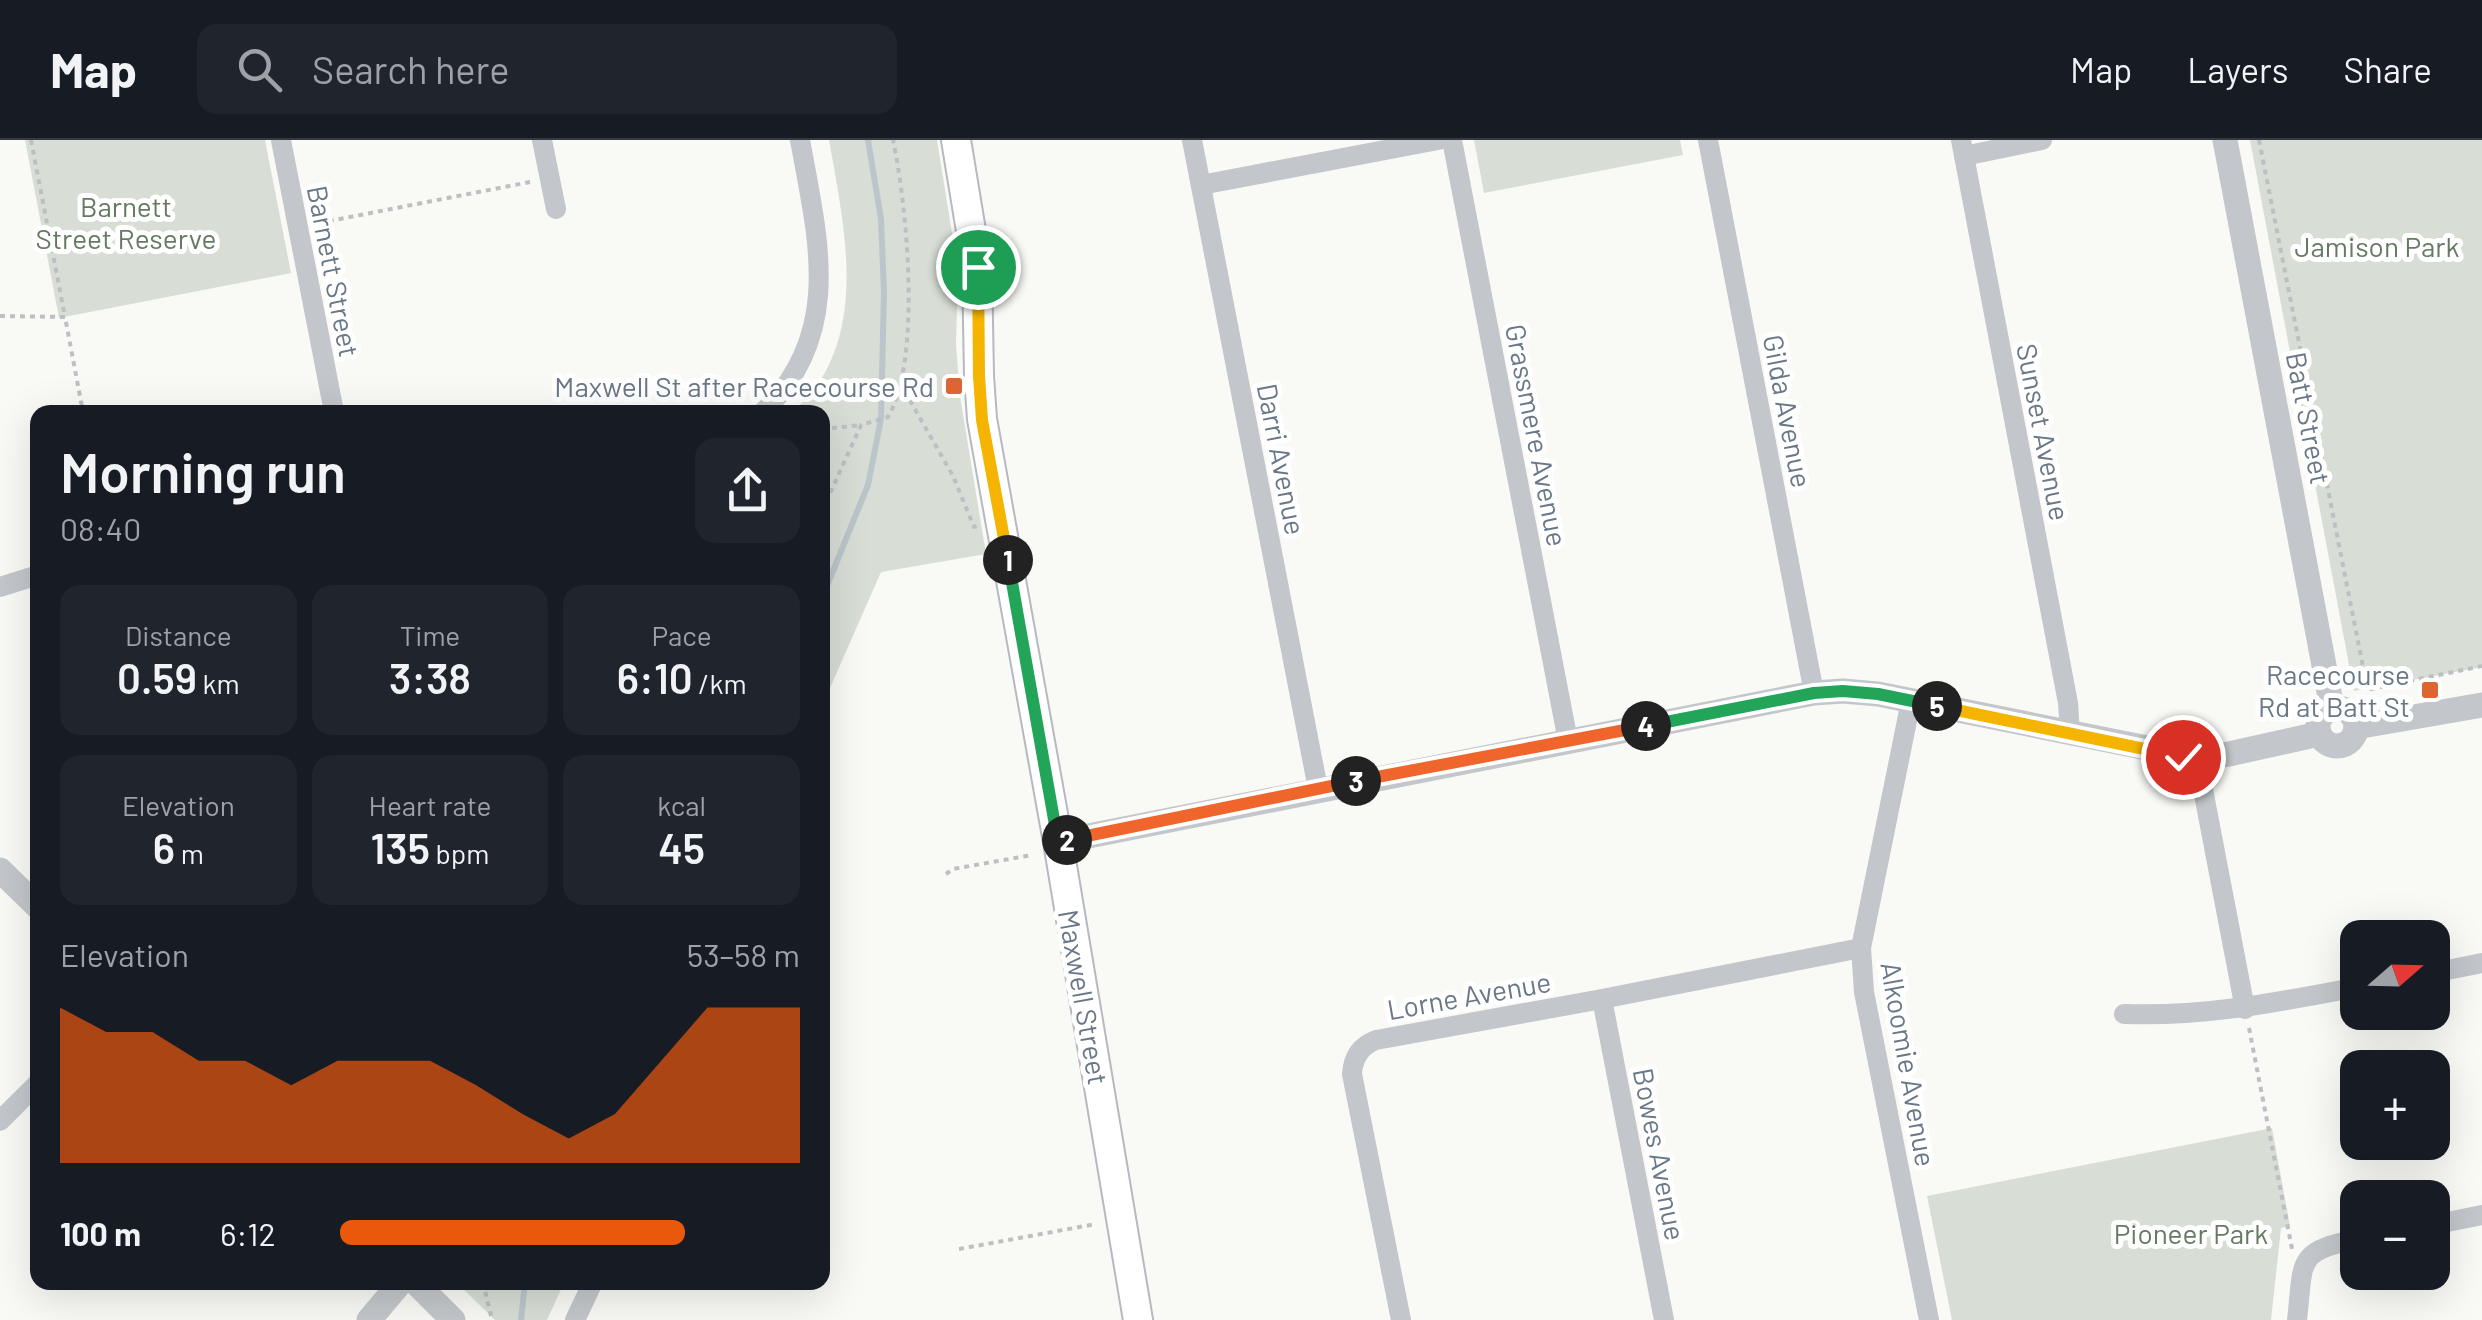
<!DOCTYPE html>
<html lang="en">
<head>
<meta charset="utf-8">
<style>
  :root { --surface:#171b24; --page:#20242c; --text:#f1f3f6; --muted:#9ea1a6; --line:#363941; --accent:#ea580c }
  body { margin:0; font-family:Barlow,sans-serif; background:var(--page); color:var(--text); height:100vh; display:flex; flex-direction:column; font-size:38px; white-space:nowrap }
  * { box-sizing:border-box; margin:0 }
  p { font-size:32px; color:var(--muted) }
  .icon { flex:none; width:55px; height:55px; fill:none; stroke:currentColor; stroke-width:2; stroke-linecap:round; stroke-linejoin:round }
  .map { position:relative; flex:1; overflow:hidden }
  .drawer { position:absolute; left:30px; top:265px; width:800px; height:885px; display:flex; flex-direction:column; background:var(--surface); border-radius:20px; box-shadow:0 10px 40px #0002 }
  .drawer>* { flex:none }
  .needle { width:65px; rotate:70deg }
  .buttons { position:absolute; left:2340px; top:780px; display:grid; gap:20px }
  .buttons a { display:grid; place-items:center; width:110px; height:110px; border-radius:20px; background:var(--surface); box-shadow:0 10px 40px #0002; font-size:50px }
  .pin { position:absolute; display:grid; place-items:center; width:85px; height:85px; color:#fff; margin:-42px; border:5px solid #fff; border-radius:50%; box-shadow:0 2px 10px #0007 }
  .km { position:absolute; width:50px; height:50px; margin:-25px; border-radius:50%; background:#222; color:#fff; font-size:28px; line-height:50px; text-align:center }
  .round { display:grid; place-items:center; flex:none; width:105px; height:105px; border-radius:20px; background:var(--page) }
  .overview { display:flex; align-items:center; justify-content:space-between; height:170px; padding:0 30px }
  h1 { font-size:55px; font-weight:600; line-height:75px }
  .figures { display:grid; grid-template-columns:repeat(3,1fr); gap:15px; height:170px; padding:10px 30px }
  .figures div { display:grid; align-content:center; border-radius:20px; background:var(--page); text-align:center }
  .figures b { font-size:42px; font-weight:600 }
  .figures small { font-size:28px; font-weight:400 }
  .figures p { font-size:28px }
  .chart { height:280px; padding:20px 30px }
  .chart p { display:flex; justify-content:space-between }
  .chart svg { width:100%; height:180px; margin-top:10px; fill:var(--accent); opacity:.7 }
  ul { padding:0 30px; list-style:none; font-size:32px }
  li { display:grid; grid-template-columns:160px 120px 1fr; align-items:center; height:75px }
  li i { height:25px; border-radius:12px; background:var(--accent) }
  header { display:flex; align-items:center; gap:60px; box-sizing:border-box; height:140px; padding:0 50px; background:var(--surface); border-bottom:2px solid var(--line) }
  header strong { font-size:48px }
  nav { display:flex; gap:55px; margin-inline-start:auto; font-size:35px }
  .search { width:700px; height:90px; background:var(--page); display:flex; align-items:center; gap:25px; box-sizing:border-box; padding:0 35px; border-radius:20px; color:var(--muted); font-size:38px }
  .map>svg:first-child { display:block }
  .green { fill:#d8ded6 }
  .lines { fill:none; stroke-linecap:round; stroke-linejoin:round }
  .stream { stroke:#bcc5ca; stroke-width:6 }
  .secondary-casing { stroke:#b5babf; stroke-width:32 }
  .path { stroke:#bdbfc2; stroke-width:4; stroke-dasharray:5 5; stroke-linecap:butt }
  .minor { stroke:#c3c6ca; stroke-width:20 }
  .tertiary { stroke:#c3c6ca; stroke-width:25 }
  .secondary { stroke:#fff; stroke-width:28 }
  .split-1-casing { stroke:#fff; stroke-width:20 }
  .split-2-casing { stroke:#fff; stroke-width:20 }
  .split-3-casing { stroke:#fff; stroke-width:20 }
  .split-4-casing { stroke:#fff; stroke-width:20 }
  .split-5-casing { stroke:#fff; stroke-width:20 }
  .split-6-casing { stroke:#fff; stroke-width:20 }
  .split-1 { stroke:#f5b400; stroke-width:12 }
  .split-2 { stroke:#22a559; stroke-width:12 }
  .split-3 { stroke:#f0652b; stroke-width:12 }
  .split-4 { stroke:#f0652b; stroke-width:12 }
  .split-5 { stroke:#22a559; stroke-width:12 }
  .split-6 { stroke:#f5b400; stroke-width:12 }
  .poi-dot { fill:#de6531; stroke:#fff; stroke-width:4 }
  .labels { text-anchor:middle; dominant-baseline:central; stroke-width:10; stroke-linejoin:round; paint-order:stroke }
  .park-label { font-size:28px; fill:#667963; stroke:#fff }
  .street-label { font-size:28px; fill:#697786; stroke:#fff }
  .poi-label { font-size:28px; fill:#697786; stroke:#fff; text-anchor:end }
</style>
</head>
<body>
<header>
<strong>Map</strong>
<div class="search"><svg class="icon" aria-label="search" viewBox="0 0 24 24"><circle cx="10" cy="10" r="6"/><path d="M15 15l6 6"/></svg>Search here</div>
<nav><a>Map</a><a>Layers</a><a>Share</a></nav>
</header>
<div class="map">
<svg width="2482" height="1180" viewBox="0 0 2482 1180">
  <rect width="100%" height="100%" fill="#f9f9f6"/>
  <!-- green -->
  <g class="green">
    <path d="M25 0H265L291 133 59 178Z"/>
    <path d="M829 0H937L958 130 956 205 960 256 986 414 881 432 823 564 822 346 830 329H823L822 272H791C798 266 807 259 813 251 867 180 843 80 829 0Z"/>
    <path d="M1474 0H1680L1683 15 1484 53Z"/>
    <path d="M2250 0H2482V527L2354 551Z"/>
    <path d="M2272 988 2290 1086 2281 1088 2271 1180H1952L1927 1056Z"/>
    <path d="M457 1143H564L547 1180H495Z"/>
  </g>
  <g class="lines">
    <!-- stream -->
    <g class="stream">
      <path d="M822 458 868 345 881 279 884 152 881 79 868 0"/>
      <path d="M521 1180 525 1142"/>
    </g>
    <!-- secondary casing -->
    <g class="secondary-casing">
      <path id="secondary" d="M956 0 977 127 979 236 982 279 1058 702 1138 1180"/>
    </g>
    <!-- path -->
    <g class="path">
      <path d="M31 0 65 177"/>
      <path d="M2259 0 2366 542 2371 549 2482 526"/>
      <path d="M319 83 530 42"/>
      <path d="M0 176 65 177 83 272"/>
      <path d="M900 243 953 336 974 387 977 386"/>
      <path d="M822 289 861 285"/>
      <path d="M822 371 861 285 888 277C922 218 907 66 893 0"/>
      <path d="M946 734 953 729 1032 715"/>
      <path d="M2249 888 2292 1109"/>
      <path d="M959 1109 1096 1084"/>
      <path d="M483 1142 492 1180"/>
    </g>
    <!-- minor -->
    <g class="minor">
      <path d="M281 0 334 272"/>
      <path d="M542 0 556 69"/>
      <path d="M1192 0 1318 649"/>
      <path d="M1452 0 1568 601"/>
      <path d="M1708 0 1814 553"/>
      <path d="M1961 0 2068 563 2070 594"/>
      <path d="M1964 16 2042 0"/>
      <path d="M1201 45 1438 0"/>
      <path d="M763 272C844 194 818 99 800 0"/>
      <path d="M0 447 38 435"/>
      <path d="M1911 561 1861 808 1864 852 1929 1180"/>
      <path d="M2197 618 2245 869"/>
      <path d="M2432 833 2482 823"/>
      <path d="M1602 859 1664 1180"/>
      <path d="M2124 874C2204 877 2279 862 2358 847"/>
      <path d="M0 981 38 943"/>
      <path d="M2432 1085 2482 1075"/>
      <path d="M575 1180 593 1142"/>
      <path d="M1401 1180 1352 934C1353 918 1360 906 1376 900L1602 859 1861 808"/>
      <path d="M2297 1180C2304 1122 2294 1111 2358 1099"/>
    </g>
    <!-- tertiary -->
    <g class="tertiary">
      <path d="M2225 0 2332 568"/>
      <circle cx="2337" cy="587" r="19"/>
      <path d="M2356 587 2482 565"/>
      <path d="M1058 702 1814 553 1843 551 1878 554 2197 618 2229 614 2319 594"/>
      <path d="M0 730 38 767"/>
      <path d="M415 1142 453 1180"/>
      <path d="M369 1180 401 1142"/>
    </g>
    <!-- secondary -->
    <use href="#secondary" class="secondary"/>
  </g>
  <g class="lines">
    <!-- split-1 casing -->
    <g class="split-1-casing">
      <path id="split-1" d="M978 127 979 236 982 280 1008 420"/>
    </g>
    <!-- split-2 casing -->
    <g class="split-2-casing">
      <path id="split-2" d="M1008 420 1058 702 1067 700"/>
    </g>
    <!-- split-3 casing -->
    <g class="split-3-casing">
      <path id="split-3" d="M1067 700 1356 641"/>
    </g>
    <!-- split-4 casing -->
    <g class="split-4-casing">
      <path id="split-4" d="M1356 641 1646 586"/>
    </g>
    <!-- split-5 casing -->
    <g class="split-5-casing">
      <path id="split-5" d="M1646 586 1814 553 1843 551 1878 554 1937 566"/>
    </g>
    <!-- split-6 casing -->
    <g class="split-6-casing">
      <path id="split-6" d="M1937 566 2183 617"/>
    </g>
    <!-- split-1 -->
    <use href="#split-1" class="split-1"/>
    <!-- split-2 -->
    <use href="#split-2" class="split-2"/>
    <!-- split-3 -->
    <use href="#split-3" class="split-3"/>
    <!-- split-4 -->
    <use href="#split-4" class="split-4"/>
    <!-- split-5 -->
    <use href="#split-5" class="split-5"/>
    <!-- split-6 -->
    <use href="#split-6" class="split-6"/>
  </g>
  <!-- markers -->
  <g class="poi-dot">
    <rect x="944" y="236" width="20" height="20" rx="5"/>
    <rect x="2420" y="540" width="20" height="20" rx="5"/>
  </g>
  <g class="labels">
    <!-- park labels -->
    <g class="park-label">
      <text x="126" y="66">Barnett<tspan x="126" dy="32">Street Reserve</tspan></text>
      <text x="2377" y="106">Jamison Park</text>
      <text x="2191" y="1093">Pioneer Park</text>
    </g>
    <!-- street labels -->
    <g class="street-label">
      <text transform="translate(334 131) rotate(79)">Barnett Street</text>
      <text transform="translate(1788 271) rotate(79)">Gilda Avenue</text>
      <text transform="translate(2309 278) rotate(79)">Batt Street</text>
      <text transform="translate(2044 292) rotate(79)">Sunset Avenue</text>
      <text transform="translate(1537 295) rotate(79)">Grassmere Avenue</text>
      <text transform="translate(1282 319) rotate(79)">Darri Avenue</text>
      <text transform="translate(1469 855) rotate(-10)">Lorne Avenue</text>
      <text transform="translate(1084 857) rotate(80)">Maxwell Street</text>
      <text transform="translate(1909 924) rotate(80)">Alkoomie Avenue</text>
      <text transform="translate(1660 1014) rotate(79)">Bowes Avenue</text>
    </g>
    <!-- poi labels -->
    <g class="poi-label">
      <text x="934" y="246">Maxwell St after Racecourse Rd</text>
      <text x="2410" y="534">Racecourse<tspan x="2410" dy="32">Rd at Batt St</tspan></text>
    </g>
  </g>
</svg>
<div class="buttons">
<a><svg class="needle" viewBox="-14 -14 28 28"><path d="M0-13l5 13h-10z" fill="#e53935"/><path d="M0 13l5-13h-10z" fill="#9ea1a6"/></svg></a>
<a>+</a>
<a>−</a>
</div>
<div class="pin" style="left:978px;top:127px;background:#1e9e55"><svg class="icon" aria-label="arrive" viewBox="0 0 24 24"><path d="M6 21V4h12l-3 4 3 4H6"/></svg></div>
<div class="pin" style="left:2183px;top:617px;background:#d93025"><svg class="icon" aria-label="check" viewBox="0 0 24 24"><path d="M5 12l5 5 9-10"/></svg></div>
<b class="km" style="left:1008px;top:420px">1</b>
<b class="km" style="left:1067px;top:700px">2</b>
<b class="km" style="left:1356px;top:641px">3</b>
<b class="km" style="left:1646px;top:586px">4</b>
<b class="km" style="left:1937px;top:566px">5</b>
<section class="drawer">
<div class="overview"><div><h1>Morning run</h1><p>08:40</p></div><a class="round"><svg class="icon" aria-label="share" viewBox="0 0 24 24"><path d="M12 15V3M7 8l5-5 5 5M5 13v7h14v-7"/></svg></a></div>
<div class="figures">
<div><p>Distance</p><b>0.59<small> km</small></b></div>
<div><p>Time</p><b>3:38</b></div>
<div><p>Pace</p><b>6:10<small> /km</small></b></div>
</div>
<div class="figures">
<div><p>Elevation</p><b>6<small> m</small></b></div>
<div><p>Heart rate</p><b>135<small> bpm</small></b></div>
<div><p>kcal</p><b>45</b></div>
</div>
<div class="chart"><p><span>Elevation</span>53–58 m</p>
<svg viewBox="0 0 160 44" preserveAspectRatio="none"><path d="M0 44V6L10 12L20 12L30 19L40 19L50 25L60 19L70 19L80 19L90 25L100 32L110 38L120 32L130 19L140 6L150 6L160 6V44z"/></svg>
</div>
<ul>
<li><b>100 m</b>6:12<i style="width:75%"></i></li>
</ul>
</section>
</div>
</body>
</html>
